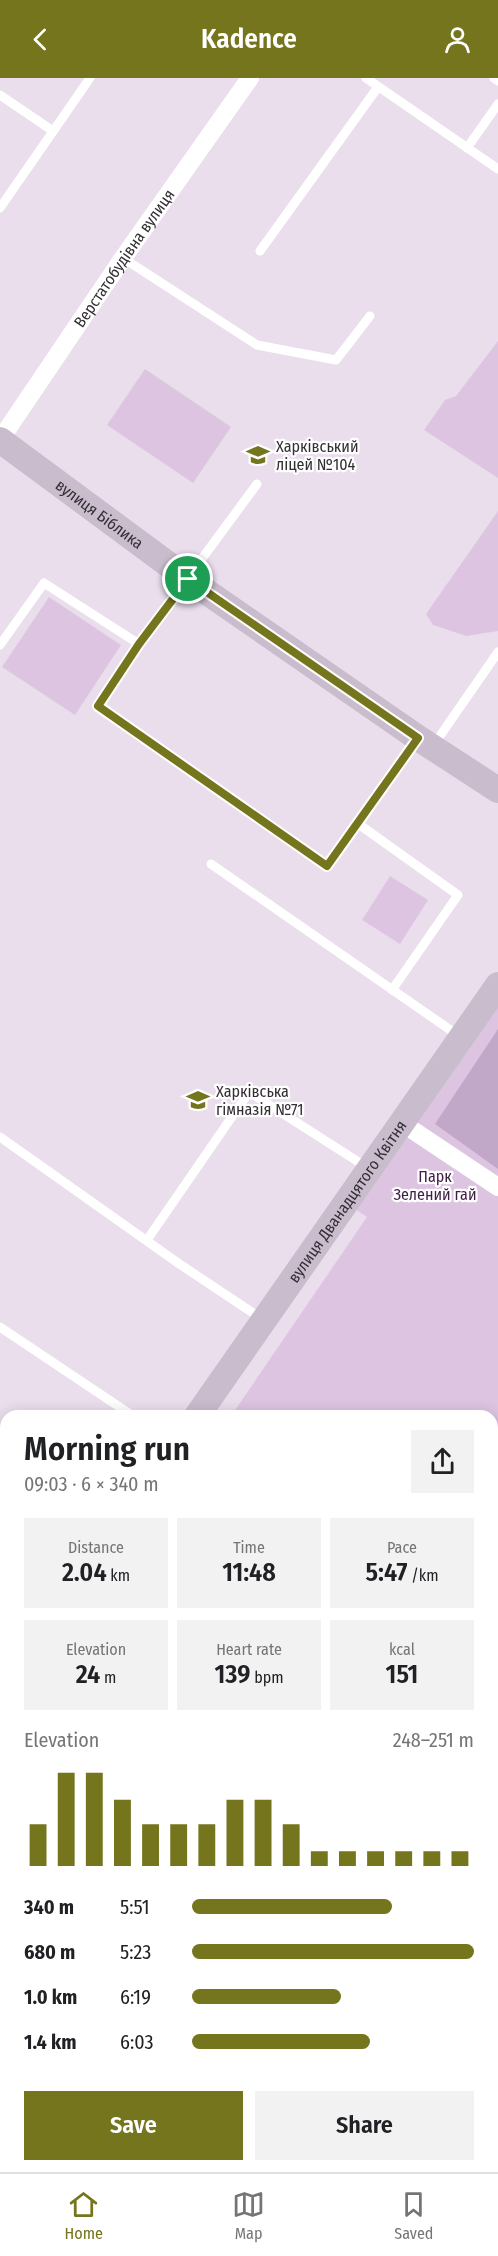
<!DOCTYPE html>
<html lang="en">
<head>
<meta charset="utf-8">
<style>
  :root { --surface:#fff; --page:#f2f2f2; --text:#202124; --muted:#757577; --line:#e0e0e0; --accent:#74751c }
  body { margin:0; font-family:"Fira Sans Condensed",sans-serif; background:var(--page); color:var(--text); height:100vh; display:flex; flex-direction:column; font-size:22px; white-space:nowrap }
  * { box-sizing:border-box; margin:0 }
  p { font-size:20px; color:var(--muted) }
  .icon { flex:none; width:33px; height:33px; fill:none; stroke:currentColor; stroke-width:2; stroke-linecap:round; stroke-linejoin:round }
  .map { position:relative; flex:1; overflow:hidden }
  .drawer { position:absolute; left:0px; top:1332px; width:498px; height:762px; display:flex; flex-direction:column; background:var(--surface); border-radius:18px 18px 0 0; box-shadow:0 3px 15px #0003 }
  .drawer>* { flex:none }
  .pin { position:absolute; display:grid; place-items:center; width:51px; height:51px; color:#fff; margin:-26px; border:3px solid #fff; border-radius:50%; box-shadow:0 2px 6px #0007 }
  .round { display:grid; place-items:center; flex:none; width:63px; height:63px; border-radius:0px; background:var(--page) }
  .overview { display:flex; align-items:center; justify-content:space-between; height:102px; padding:0 24px }
  h1 { font-size:33px; font-weight:600; line-height:45px }
  .metrics { display:grid; grid-template-columns:repeat(3,1fr); gap:9px; height:102px; padding:6px 24px }
  .metrics div { display:grid; align-content:center; border-radius:0px; background:var(--page); text-align:center }
  .metrics b { font-size:26px; font-weight:600 }
  .metrics small { font-size:16px; font-weight:400 }
  .metrics p { font-size:16px }
  .chart { height:168px; padding:12px 24px }
  .chart p { display:flex; justify-content:space-between }
  .chart svg { width:100%; height:108px; margin-top:6px; stroke:var(--accent); stroke-width:6 }
  .button { display:flex; gap:12px; margin-top:auto; padding:12px 24px }
  .button a { flex:1; height:69px; border-radius:0px; background:var(--accent); color:#fff; font-size:24px; font-weight:600; line-height:69px; text-align:center }
  .button a+a { background:var(--page); color:var(--text) }
  ul { padding:0 24px; list-style:none; font-size:20px }
  li { display:grid; grid-template-columns:96px 72px 1fr; align-items:center; height:45px }
  li i { height:15px; border-radius:8px; background:var(--accent) }
  header { display:flex; justify-content:space-between; align-items:center; height:78px; padding:0 24px; background:var(--accent); color:#fff; font-size:27px; font-weight:600 }
  .menu { display:flex; justify-content:space-around; align-items:center; height:84px; border-top:2px solid var(--line); background:var(--surface); font-size:16px; color:var(--muted) }
  .menu a { display:grid; justify-items:center; gap:3px }
  .menu .active { color:var(--accent) }
  .map>svg:first-child { display:block }
  .green { fill:#ddc5e2 }
  .forest { fill:#c2a8c8 }
  .lines { fill:none; stroke-linecap:round; stroke-linejoin:round }
  .lane { stroke:#fff; stroke-width:9 }
  .street { stroke:#fff; stroke-width:18 }
  .secondary { stroke:#c9bdcd; stroke-width:26 }
  .route-casing { stroke:#fff; stroke-width:12 }
  .route { stroke:#74751c; stroke-width:8 }
  .labels { text-anchor:middle; dominant-baseline:central; stroke-width:4.5; stroke-linejoin:round; paint-order:stroke }
  .street-label { font-size:16px; fill:#332f34; stroke:#fff }
  .poi-label { font-size:16px; fill:#332f34; stroke:#fff; text-anchor:start }
  .park-label { font-size:16px; fill:#3f1d46; stroke:#fff }
</style>
</head>
<body>
<header><svg class="icon" aria-label="back" viewBox="0 0 24 24"><path d="M15 5l-7 7 7 7"/></svg>Kadence<svg class="icon" aria-label="person" viewBox="0 0 24 24"><circle cx="12" cy="8" r="4"/><path d="M4 21q1-7 8-7t8 7"/></svg></header>
<div class="map">
<svg width="498" height="2094" viewBox="0 0 498 2094">
  <rect width="100%" height="100%" fill="#eadeed"/>
  <!-- green -->
  <g class="green">
    <path d="M498 263V400L424 352 445 322 456 318Z"/>
    <path d="M145 291 231 349 193 405 107 347Z"/>
    <path d="M498 433V553L466 558 433 547 426 536Z"/>
    <path d="M49 519 121 567 75 637 2 589Z"/>
    <path d="M390 798 428 822 400 866 362 842Z"/>
    <path d="M498 907V2094H426L418 2088H492V1338H231L367 1139 345 1124Z"/>
  </g>
  <!-- forest -->
  <path class="forest" d="M498 951V1091L435 1046Z"/>
  <g class="lines">
    <!-- lane -->
    <g class="lane">
      <path d="M366 0 498 91"/>
      <path d="M494 0 498 3"/>
      <path d="M0 17 53 53"/>
      <path d="M467 70 498 26"/>
      <path d="M0 130 90 0"/>
      <path d="M260 173 378 9"/>
      <path d="M123 180 257 267 336 282 370 238"/>
      <path d="M139 566 98 628 327 788 357 745"/>
      <path d="M0 567 44 505 139 566 257 406"/>
      <path d="M433 668 498 574"/>
      <path d="M211 786 459 958"/>
      <path d="M392 912 458 817 357 745 417 662"/>
      <path d="M0 1059 178 1185 262 1241"/>
      <path d="M147 1162 249 1014 368 1090"/>
      <path d="M0 1249 133 1338"/>
    </g>
    <!-- street -->
    <g class="street">
      <path id="s1" d="M0 362 123 180 250 0"/>
      <path d="M402 1045 498 1109"/>
      <path d="M0 1545 6 1549"/>
    </g>
    <!-- secondary -->
    <g class="secondary">
      <path id="s2" d="M0 362 188 501 418 660 498 712"/>
      <path id="s3" d="M197 1338 498 907"/>
      <path d="M0 1621 6 1612"/>
    </g>
  </g>
  <g class="lines">
    <!-- route casing -->
    <g class="route-casing">
      <path id="route" d="M188 501 418 660 327 788 98 628 139 566Z"/>
    </g>
    <!-- route -->
    <use href="#route" class="route"/>
  </g>
  <!-- icons -->
  <defs>
    <g id="school-bare" transform="scale(1.8)"><path d="M0-5L7-2L0 1L-7-2ZM-4 1L0 2.5L4 1V4Q0 6-4 4Z" fill="#74751c" stroke="#fff" stroke-width="2.5" paint-order="stroke"/></g>
  </defs>
  <g fill-rule="evenodd">
    <use href="#school-bare" x="258" y="377"/>
    <use href="#school-bare" x="198" y="1022"/>
  </g>
  <g class="labels">
    <!-- street labels -->
    <g class="street-label">
      <text stroke="none"><textPath href="#s1" startOffset="220">Верстатобудівна вулиця</textPath></text>
      <text stroke="none"><textPath href="#s2" startOffset="124">вулиця Біблика</textPath></text>
      <text stroke="none"><textPath href="#s3" startOffset="262">вулиця Дванадцятого Квітня</textPath></text>
    </g>
    <!-- poi labels -->
    <g class="poi-label">
      <text x="276" y="368">Харківський<tspan x="276" dy="18">ліцей №104</tspan></text>
      <text x="216" y="1013">Харківська<tspan x="216" dy="18">гімназія №71</tspan></text>
    </g>
    <!-- park labels -->
    <g class="park-label">
      <text x="435" y="1098">Парк<tspan x="435" dy="18">Зелений гай</tspan></text>
    </g>
  </g>
</svg>
<div class="pin" style="left:188px;top:501px;background:#1e9e55"><svg class="icon" aria-label="arrive" viewBox="0 0 24 24"><path d="M6 21V4h12l-3 4 3 4H6"/></svg></div>
<section class="drawer">
<div class="overview"><div><h1>Morning run</h1><p>09:03 · 6 × 340 m</p></div><a class="round"><svg class="icon" aria-label="share" viewBox="0 0 24 24"><path d="M12 15V3M7 8l5-5 5 5M5 13v7h14v-7"/></svg></a></div>
<div class="metrics">
<div><p>Distance</p><b>2.04<small> km</small></b></div>
<div><p>Time</p><b>11:48</b></div>
<div><p>Pace</p><b>5:47<small> /km</small></b></div>
</div>
<div class="metrics">
<div><p>Elevation</p><b>24<small> m</small></b></div>
<div><p>Heart rate</p><b>139<small> bpm</small></b></div>
<div><p>kcal</p><b>151</b></div>
</div>
<div class="chart"><p><span>Elevation</span>248–251 m</p>
<svg viewBox="0 0 160 44" preserveAspectRatio="none"><path d="M5 44V27M15 44V6M25 44V6M35 44V17M45 44V27M55 44V27M65 44V27M75 44V17M85 44V17M95 44V27M105 44V38M115 44V38M125 44V38M135 44V38M145 44V38M155 44V38"/></svg>
</div>
<ul>
<li><b>340 m</b>5:51<i style="width:71%"></i></li>
<li><b>680 m</b>5:23<i style="width:100%"></i></li>
<li><b>1.0 km</b>6:19<i style="width:53%"></i></li>
<li><b>1.4 km</b>6:03<i style="width:63%"></i></li>
</ul>
<div class="button"><a>Save</a><a>Share</a></div>
</section>
</div>
<nav class="menu">
<a class="active"><svg class="icon" aria-label="home" viewBox="0 0 24 24"><path d="M3 11l9-7 9 7M6 9v11h12V9"/></svg>Home</a>
<a><svg class="icon" aria-label="map" viewBox="0 0 24 24"><path d="M3 6l6-2 6 2 6-2v14l-6 2-6-2-6 2zM9 4v14M15 6v14"/></svg>Map</a>
<a><svg class="icon" aria-label="saved" viewBox="0 0 24 24"><path d="M7 4h10v16l-5-4-5 4z"/></svg>Saved</a>
</nav>
</body>
</html>
